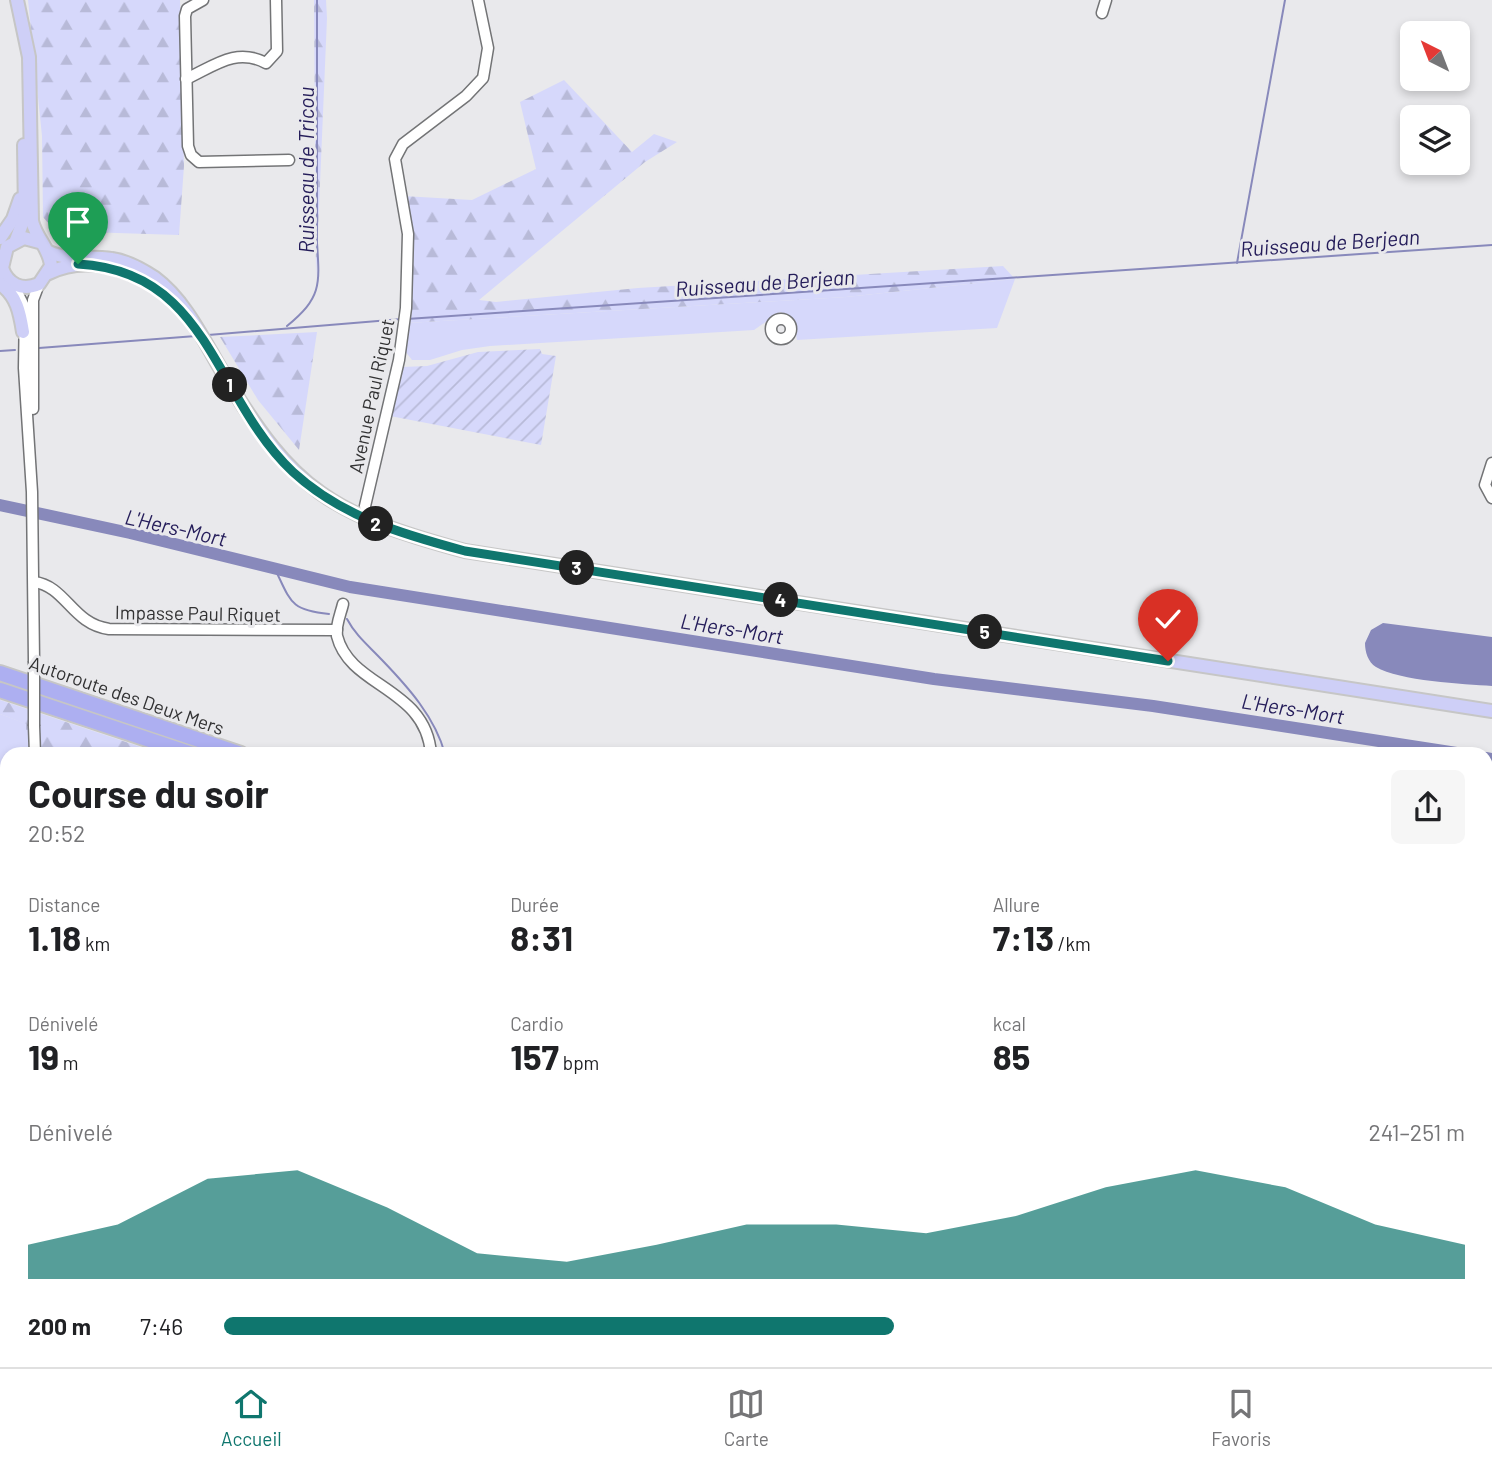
<!DOCTYPE html>
<html lang="fr">
<head>
<meta charset="utf-8">
<style>
  :root { --surface:#fff; --page:#f6f6f6; --text:#202124; --muted:#757577; --line:#e0e0e0; --accent:#0f766e }
  body { margin:0; font-family:Barlow,sans-serif; background:var(--page); color:var(--text); height:100vh; display:flex; flex-direction:column; font-size:26px; white-space:nowrap }
  * { box-sizing:border-box; margin:0 }
  p { font-size:23px; color:var(--muted) }
  .icon { flex:none; width:38px; height:38px; fill:none; stroke:currentColor; stroke-width:2; stroke-linecap:round; stroke-linejoin:round }
  .map { position:relative; flex:1; overflow:hidden }
  .sheet { position:absolute; left:0px; top:747px; width:1493px; height:621px; display:flex; flex-direction:column; background:var(--surface); border-radius:21px 21px 0 0; box-shadow:0 4px 10px #0003 }
  .sheet>* { flex:none }
  .needle { width:46px; rotate:318deg }
  .tools { position:absolute; left:1400px; top:21px; display:grid; gap:14px }
  .tools a { display:grid; place-items:center; width:70px; height:70px; border-radius:10px; background:var(--surface); box-shadow:0 4px 10px #0003; font-size:35px }
  .pin { position:absolute; display:grid; place-items:center; width:60px; height:60px; color:#fff; margin:-72px -30px; border-radius:50% 50% 50% 0; rotate:-45deg; box-shadow:0 0 7px #0007 }
  .pin .icon { rotate:45deg }
  .km { position:absolute; width:35px; height:35px; margin:-18px; border-radius:50%; background:#222; color:#fff; font-size:19px; line-height:35px; text-align:center }
  .round { display:grid; place-items:center; flex:none; width:74px; height:74px; border-radius:10px; background:var(--page) }
  .headline { display:flex; align-items:center; justify-content:space-between; height:119px; padding:0 28px }
  h1 { font-size:38px; font-weight:700; line-height:52px }
  .figures { display:grid; grid-template-columns:repeat(3,1fr); gap:10px; height:119px; padding:7px 28px }
  .figures div { display:grid; align-content:center }
  .figures b { font-size:35px; font-weight:700 }
  .figures small { font-size:19px; font-weight:400 }
  .figures p { font-size:19px }
  .chart { height:196px; padding:14px 28px }
  .chart p { display:flex; justify-content:space-between }
  .chart svg { width:100%; height:126px; margin-top:7px; fill:var(--accent); opacity:.7 }
  ul { padding:0 28px; list-style:none; font-size:23px }
  li { display:grid; grid-template-columns:112px 84px 1fr; align-items:center; height:52px }
  li i { height:18px; border-radius:9px; background:var(--accent) }
  .tab-bar { display:flex; justify-content:space-around; align-items:center; height:98px; border-top:2px solid var(--line); background:var(--surface); font-size:19px; color:var(--muted) }
  .tab-bar a { display:grid; justify-items:center; gap:4px }
  .tab-bar .active { color:var(--accent) }
  .map>svg:first-child { display:block }
  .green { fill:#d6d8fb }
  .forest { fill:url(#forest-firs) }
  .garden { fill:url(#garden-furrows) }
  .water { fill:#8889bb }
  .lines { fill:none; stroke-linecap:round; stroke-linejoin:round }
  .stream { stroke:#8889bb; stroke-width:2 }
  .river { stroke:#8889bb; stroke-width:12 }
  .minor-casing { stroke:#737476; stroke-width:13 }
  .major-casing { stroke:#c6c6c6; stroke-width:16 }
  .highway-casing { stroke:#c6c6c6; stroke-width:18 }
  .minor { stroke:#fff; stroke-width:10 }
  .major { stroke:#cecff7; stroke-width:12 }
  .highway { stroke:#adaff1; stroke-width:14 }
  .minor-bridge-casing { stroke:#737476; stroke-width:13; stroke-linecap:butt }
  .minor-bridge { stroke:#fff; stroke-width:10 }
  .route-casing { stroke:#fff; stroke-width:14 }
  .route { stroke:#0f766e; stroke-width:9 }
  .labels { text-anchor:middle; dominant-baseline:central; stroke-width:6; stroke-linejoin:round; paint-order:stroke }
  .street-label { font-size:19px; fill:#323233; stroke:#e9e9ec }
  .water-label { font-size:21px; font-style:italic; fill:#251d5a; stroke:#e9e9ec }
</style>
</head>
<body>
<div class="map">
<svg width="1492" height="1367" viewBox="0 0 1492 1367">
  <defs>
    <pattern id="forest-firs" width="22" height="20" patternUnits="userSpaceOnUse" patternTransform="scale(1.75)"><rect width="22" height="20" fill="#d6d8fb"/><path d="M5 1l3.5 6h-7zM16 11l3.5 6h-7z" fill="#b8bad8"/></pattern>
    <pattern id="garden-furrows" width="10" height="10" patternUnits="userSpaceOnUse" patternTransform="scale(1.75)"><rect width="10" height="10" fill="#d6d8fb"/><path d="M-1 1l2-2M0 10L10 0M9 11l2-2" fill="none" stroke="#b8bad8"/></pattern>
  </defs>
  <rect width="100%" height="100%" fill="#e9e9ec"/>
  <!-- green -->
  <g class="green">
    <path d="M1015 279 997 328 797 340C795 326 795 317 780 312L754 330 490 346 462 350 430 360H412L405 351 407 323 846 297Z"/>
    <path d="M0 714 27 724 26 754H7V860L0 864Z"/>
    <path d="M468 1362H841L846 1367H470Z"/>
  </g>
  <!-- forest -->
  <g class="forest">
    <path d="M28 0H180L184 166 179 235 55 231 43 217 42 136Z"/>
    <path d="M314 0H326L327 18 316 279Z"/>
    <path d="M564 80 632 152 654 134 677 142 645 162 479 300 496 302 638 288 1003 266 1015 279 846 297 407 323 403 196 472 200 536 169 520 102Z"/>
    <path d="M317 332 299 450 258 400 220 337Z"/>
    <path d="M0 700 162 754H26V724L0 714Z"/>
  </g>
  <!-- garden -->
  <path class="garden" d="M540 349 542 354 556 356 541 445 390 416 402 367 427 366 478 352Z"/>
  <!-- water -->
  <path class="water" d="M1383 623 1492 637V686C1464 684 1399 681 1376 667 1368 662 1365 652 1365 643L1371 630Z"/>
  <g class="lines">
    <!-- stream -->
    <g class="stream">
      <path d="M1237 263 1285 0"/>
      <path d="M407 319 1492 245"/>
      <path d="M287 326C321 298 320 286 317 243V0"/>
      <path d="M208 335 402 319"/>
      <path d="M39 348 196 336"/>
      <path d="M0 351 15 350"/>
      <path d="M275 569C291 602 290 610 329 614"/>
      <path d="M347 619C356 636 369 646 382 660 408 687 435 717 445 754"/>
      <path d="M1486 1243 1492 1246"/>
      <path d="M856 1362 862 1367"/>
      <path d="M671 1367 673 1362"/>
    </g>
    <!-- river -->
    <g class="river">
      <path d="M0 505 130 533 350 587 934 679 1153 706 1463 754"/>
      <path d="M1486 758 1492 759"/>
    </g>
    <!-- minor casing -->
    <g class="minor-casing">
      <g id="minor">
        <path d="M203 0 187 9 185 16 188 146 191 155 199 162 289 160"/>
        <path d="M1102 13 1106 0"/>
        <path d="M186 79C214 66 236 47 266 63L277 51 276 0"/>
        <path d="M13 284 25 308 24 368 32 492 34 661"/>
        <circle cx="781" cy="329" r="10"/>
        <path d="M33 409V300L39 284"/>
        <path d="M1492 463 1485 485 1492 498"/>
        <path d="M365 506 399 360 406 308 408 234 395 159 403 144 466 96 483 78 488 48 478 0"/>
        <path d="M34 582C66 586 72 624 109 629L337 630"/>
        <path d="M343 604C341 613 335 626 337 636 350 688 426 687 431 754"/>
        <path d="M34 726 35 754"/>
        <path d="M0 1180 7 1191"/>
        <path d="M0 1310 7 1313"/>
        <path d="M6 1338 7 1334"/>
        <path d="M140 1362 145 1367"/>
        <path d="M226 1362 231 1367"/>
        <path d="M464 1362 466 1367"/>
        <path d="M1143 1362 1155 1367"/>
        <path d="M1341 1362 1352 1367"/>
        <path d="M86 1367 87 1362"/>
        <path d="M281 1367 282 1362"/>
        <path d="M1202 1367 1220 1362"/>
      </g>
    </g>
    <!-- major casing -->
    <g class="major-casing">
      <g id="major">
        <path d="M17 0 29 57 32 221C36 238 50 249 51 266L39 284C22 291 8 285 2 268L7 247 24 238 39 242"/>
        <path d="M0 238 13 219 20 199"/>
        <path d="M16 240 25 216 24 145"/>
        <path d="M49 252C67 261 92 255 112 259 126 261 143 270 155 278 185 300 204 341 223 373 293 492 333 515 465 551L1492 711"/>
        <path d="M49 273C77 259 106 264 134 275"/>
        <path d="M0 284C17 296 20 313 23 332"/>
      </g>
    </g>
    <!-- highway casing -->
    <g class="highway-casing">
      <g id="highway">
        <path d="M0 673 241 754"/>
        <path d="M0 690 192 754"/>
        <path d="M1486 1201 1492 1203"/>
        <path d="M1486 1221 1492 1223"/>
      </g>
    </g>
    <!-- minor -->
    <use href="#minor" class="minor"/>
    <!-- major -->
    <use href="#major" class="major"/>
    <!-- highway -->
    <use href="#highway" class="highway"/>
    <!-- minor-bridge casing -->
    <g class="minor-bridge-casing">
      <path id="minor-bridge" d="M34 661V726"/>
    </g>
    <!-- minor-bridge -->
    <use href="#minor-bridge" class="minor-bridge"/>
  </g>
  <g class="lines">
    <!-- route casing -->
    <g class="route-casing">
      <path id="route" d="M78 264C210 271 213 397 293 472 342 517 402 534 465 551L1168 661"/>
    </g>
    <!-- route -->
    <use href="#route" class="route"/>
  </g>
  <g class="labels">
    <!-- street labels -->
    <g class="street-label">
      <text transform="translate(371 396) rotate(-78)">Avenue Paul Riquet</text>
      <text transform="translate(198 613) rotate(1)">Impasse Paul Riquet</text>
      <text transform="translate(127 695) rotate(19)">Autoroute des Deux Mers</text>
    </g>
    <!-- water labels -->
    <g class="water-label">
      <text transform="translate(305 170) rotate(-90)">Ruisseau de Tricou</text>
      <text transform="translate(1330 242) rotate(-4)">Ruisseau de Berjean</text>
      <text transform="translate(765 282) rotate(-4)">Ruisseau de Berjean</text>
      <text transform="translate(176 527) rotate(13)">L'Hers-Mort</text>
      <text transform="translate(732 628) rotate(9)">L'Hers-Mort</text>
      <text transform="translate(1293 708) rotate(9)">L'Hers-Mort</text>
    </g>
  </g>
</svg>
<div class="tools">
<a><svg class="needle" viewBox="-14 -14 28 28"><path d="M0-13l5 13h-10z" fill="#e53935"/><path d="M0 13l5-13h-10z" fill="#757577"/></svg></a>
<a><svg class="icon" aria-label="layers" viewBox="0 0 24 24"><path d="M12 4l9 5-9 5-9-5zM3 14l9 5 9-5"/></svg></a>
</div>
<div class="pin" style="left:78px;top:264px;background:#1e9e55"><svg class="icon" aria-label="arrive" viewBox="0 0 24 24"><path d="M6 21V4h12l-3 4 3 4H6"/></svg></div>
<div class="pin" style="left:1168px;top:661px;background:#d93025"><svg class="icon" aria-label="check" viewBox="0 0 24 24"><path d="M5 12l5 5 9-10"/></svg></div>
<b class="km" style="left:230px;top:385px">1</b>
<b class="km" style="left:376px;top:524px">2</b>
<b class="km" style="left:577px;top:568px">3</b>
<b class="km" style="left:781px;top:600px">4</b>
<b class="km" style="left:985px;top:632px">5</b>
<section class="sheet">
<div class="headline"><div><h1>Course du soir</h1><p>20:52</p></div><a class="round"><svg class="icon" aria-label="share" viewBox="0 0 24 24"><path d="M12 15V3M7 8l5-5 5 5M5 13v7h14v-7"/></svg></a></div>
<div class="figures">
<div><p>Distance</p><b>1.18<small> km</small></b></div>
<div><p>Durée</p><b>8:31</b></div>
<div><p>Allure</p><b>7:13<small> /km</small></b></div>
</div>
<div class="figures">
<div><p>Dénivelé</p><b>19<small> m</small></b></div>
<div><p>Cardio</p><b>157<small> bpm</small></b></div>
<div><p>kcal</p><b>85</b></div>
</div>
<div class="chart"><p><span>Dénivelé</span>241–251 m</p>
<svg viewBox="0 0 160 44" preserveAspectRatio="none"><path d="M0 44V32L10 25L20 9L30 6L40 19L50 35L60 38L70 32L80 25L90 25L100 28L110 22L120 12L130 6L140 12L150 25L160 32V44z"/></svg>
</div>
<ul>
<li><b>200 m</b>7:46<i style="width:54%"></i></li>
</ul>
</section>
</div>
<nav class="tab-bar">
<a class="active"><svg class="icon" aria-label="home" viewBox="0 0 24 24"><path d="M3 11l9-7 9 7M6 9v11h12V9"/></svg>Accueil</a>
<a><svg class="icon" aria-label="map" viewBox="0 0 24 24"><path d="M3 6l6-2 6 2 6-2v14l-6 2-6-2-6 2zM9 4v14M15 6v14"/></svg>Carte</a>
<a><svg class="icon" aria-label="saved" viewBox="0 0 24 24"><path d="M7 4h10v16l-5-4-5 4z"/></svg>Favoris</a>
</nav>
</body>
</html>
